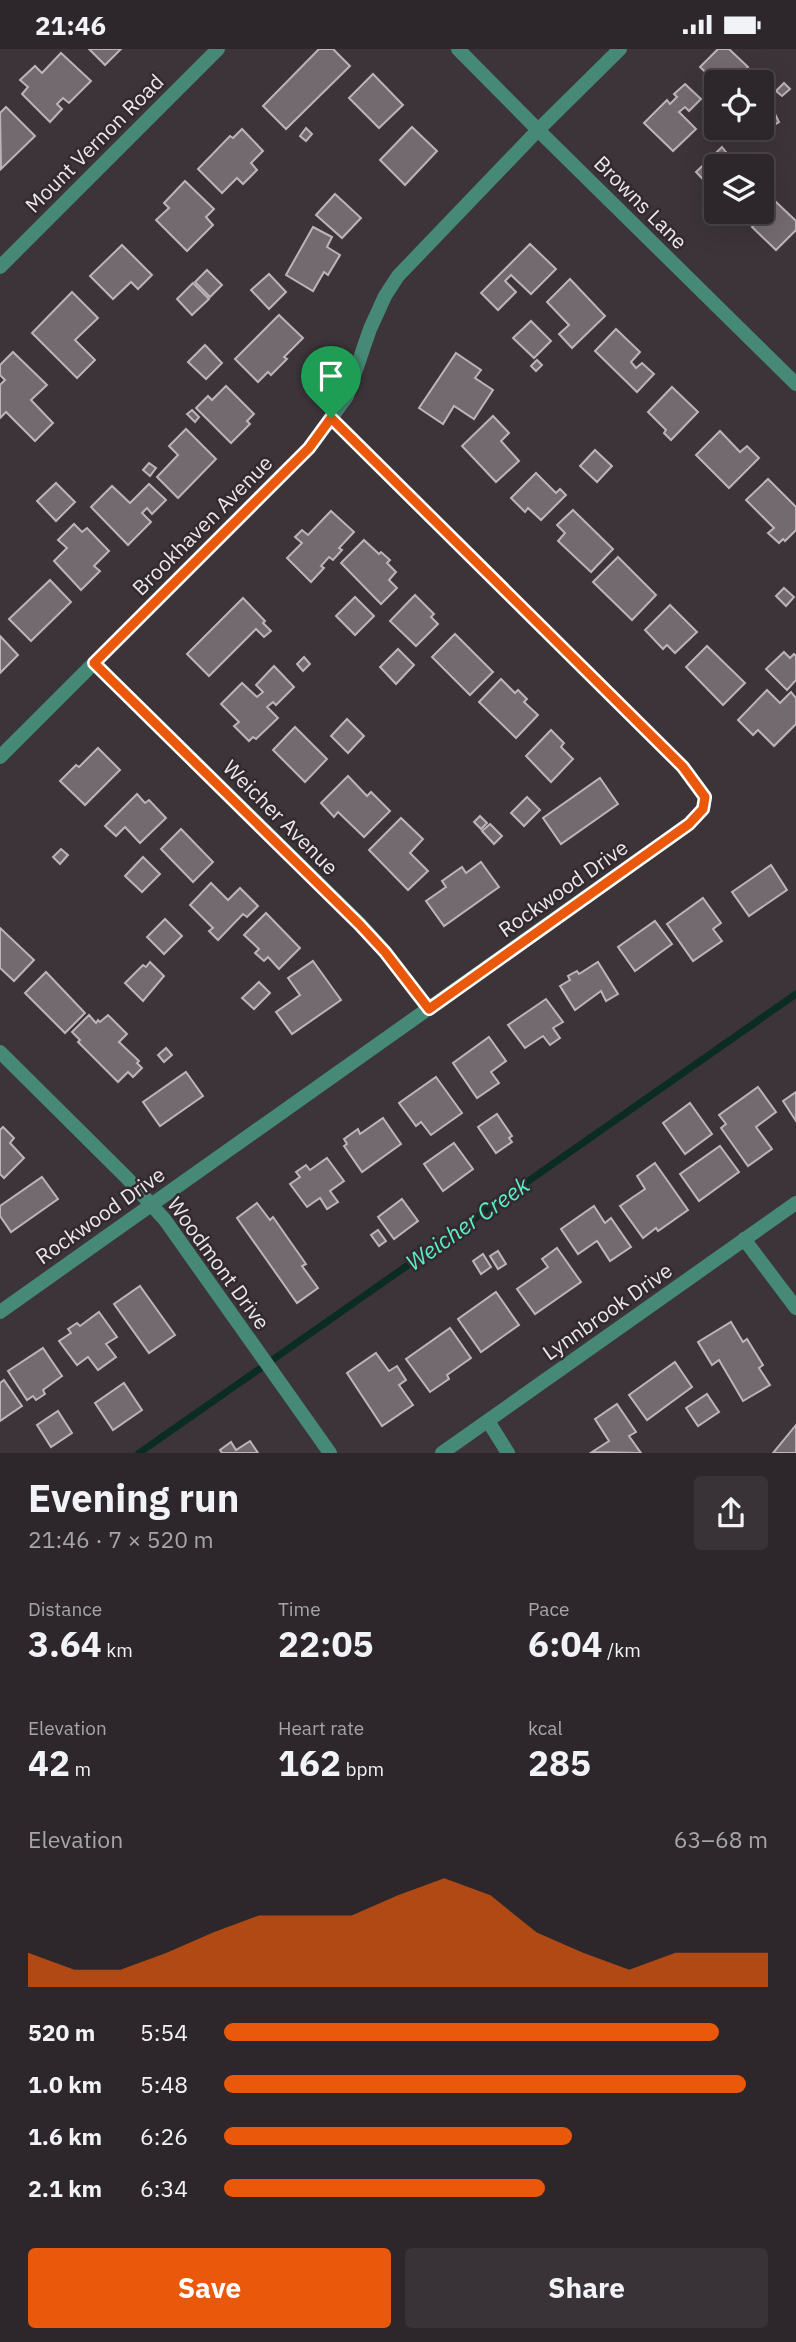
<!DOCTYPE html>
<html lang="en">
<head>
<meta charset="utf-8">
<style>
  :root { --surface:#2d272b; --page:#393337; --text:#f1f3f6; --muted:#a7a5a9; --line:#484447; --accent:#ea580c }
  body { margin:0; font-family:"IBM Plex Sans",sans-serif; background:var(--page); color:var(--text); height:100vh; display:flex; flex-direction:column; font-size:26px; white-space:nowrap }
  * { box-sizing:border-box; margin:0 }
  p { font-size:23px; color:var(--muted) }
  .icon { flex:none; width:38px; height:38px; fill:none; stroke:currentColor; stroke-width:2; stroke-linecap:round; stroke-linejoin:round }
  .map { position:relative; height:1404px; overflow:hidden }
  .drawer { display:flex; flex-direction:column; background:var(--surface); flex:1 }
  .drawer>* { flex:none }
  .buttons { position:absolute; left:704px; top:21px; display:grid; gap:14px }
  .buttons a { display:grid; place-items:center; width:70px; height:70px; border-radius:7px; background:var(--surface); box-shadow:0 7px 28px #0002,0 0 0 2px var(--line); font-size:35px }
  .pin { position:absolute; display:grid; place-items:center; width:60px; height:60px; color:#fff; margin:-72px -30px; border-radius:50% 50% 50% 0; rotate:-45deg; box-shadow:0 0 7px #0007 }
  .pin .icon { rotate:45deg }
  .round { display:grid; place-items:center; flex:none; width:74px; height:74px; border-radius:7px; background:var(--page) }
  .headline { display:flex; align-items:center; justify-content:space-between; height:119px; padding:0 28px }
  h1 { font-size:38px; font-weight:700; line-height:52px }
  .metrics { display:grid; grid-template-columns:repeat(3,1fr); gap:10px; height:119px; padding:7px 28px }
  .metrics div { display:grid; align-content:center }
  .metrics b { font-size:35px; font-weight:700 }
  .metrics small { font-size:19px; font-weight:400 }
  .metrics p { font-size:19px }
  .chart { height:196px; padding:14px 28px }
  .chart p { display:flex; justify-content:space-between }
  .chart svg { width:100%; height:126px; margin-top:7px; fill:var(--accent); opacity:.7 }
  .button { display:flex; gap:14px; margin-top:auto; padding:14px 28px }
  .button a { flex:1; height:80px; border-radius:7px; background:var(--accent); color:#fff; font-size:28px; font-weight:700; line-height:80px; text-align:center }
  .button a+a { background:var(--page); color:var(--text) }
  ul { padding:0 28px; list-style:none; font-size:23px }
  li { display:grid; grid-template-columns:112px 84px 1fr; align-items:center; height:52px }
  li i { height:18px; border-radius:9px; background:var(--accent) }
  .status { display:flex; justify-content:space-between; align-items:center; height:49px; padding:0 35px; background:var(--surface); direction:ltr }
  .status svg { height:19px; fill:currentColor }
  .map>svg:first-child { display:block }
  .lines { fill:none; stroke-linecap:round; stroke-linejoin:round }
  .stream { stroke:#0a2c23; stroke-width:7 }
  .building { fill:#736a6f; stroke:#bdb3b8; stroke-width:2 }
  .minor { stroke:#468976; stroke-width:14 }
  .tertiary { stroke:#468976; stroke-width:14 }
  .route-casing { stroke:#fff; stroke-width:14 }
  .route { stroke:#ea580c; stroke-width:9 }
  .labels { text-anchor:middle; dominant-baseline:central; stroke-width:5; stroke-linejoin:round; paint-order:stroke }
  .street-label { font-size:21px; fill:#ece7ea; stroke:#322a2e }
  .water-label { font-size:23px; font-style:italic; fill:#5ceec9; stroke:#322a2e }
</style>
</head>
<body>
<div class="status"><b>21:46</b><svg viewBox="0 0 49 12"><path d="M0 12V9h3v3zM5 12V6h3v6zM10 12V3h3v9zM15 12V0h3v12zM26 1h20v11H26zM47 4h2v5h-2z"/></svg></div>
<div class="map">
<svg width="796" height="1404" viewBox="0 0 796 1404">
  <rect width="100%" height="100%" fill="#3c3439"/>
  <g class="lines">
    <!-- stream -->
    <path class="stream" d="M139 1404 796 945"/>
  </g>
  <!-- building -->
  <g class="building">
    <path d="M89 0H121L105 16Z"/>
    <path d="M319 0H333L350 17 286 80 263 57Z"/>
    <path d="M718 0H729L748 18 733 33H716L700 18Z"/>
    <path d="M61 4 91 32 69 54 63 49 57 55 62 60 50 73 22 45 28 38 20 31 35 17 42 24Z"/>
    <path d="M373 25 403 56 379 79 349 49Z"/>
    <path d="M784 34 790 40 782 47 776 42Z"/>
    <path d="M685 35 701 50 689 62 685 58 679 63 696 80 673 102 644 74 667 51 670 55 677 48 674 45Z"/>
    <path d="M6 58 35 87 1 120 0 64Z"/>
    <path d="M775 65 779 73 772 77 768 69Z"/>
    <path d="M412 78 437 102 405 136 380 111Z"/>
    <path d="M306 79 312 85 306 92 300 87Z"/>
    <path d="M242 80 263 102 251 114 257 121 243 135 237 129 222 144 198 120 230 87 233 89Z"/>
    <path d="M722 98 737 117H716V144L696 123Z"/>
    <path d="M185 132 214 160 206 168 213 176 187 202 156 171 169 159 164 154Z"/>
    <path d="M335 145 361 169 342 189 316 166Z"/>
    <path d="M776 153 796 172V181L776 201 752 178Z"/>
    <path d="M313 178 332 188 327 198 340 206 328 226 324 223 313 242 286 226Z"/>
    <path d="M530 195 556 220 531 245 511 226 505 232 516 243 498 261 481 244Z"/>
    <path d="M122 196 152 226 138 240 131 233 113 250 90 227Z"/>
    <path d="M207 221 222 236 210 248 195 233Z"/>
    <path d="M269 225 286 243 269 260 251 241Z"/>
    <path d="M570 230 605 267 572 299 559 285 569 276 547 253Z"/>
    <path d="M193 234 209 250 192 266 177 250Z"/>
    <path d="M72 243 98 269 75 291 95 311 77 329 32 284Z"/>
    <path d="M279 266 303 289 284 308 287 310 271 326 268 323 258 333 235 310Z"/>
    <path d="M531 272 551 292 534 309 513 289Z"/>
    <path d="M616 280 640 303 631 313 636 319 642 314 654 325 637 343 595 302Z"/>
    <path d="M205 296 222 314 206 330 188 313Z"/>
    <path d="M13 303 47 336 31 351 53 374 35 392 6 363 0 369V336L5 331 0 326V316Z"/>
    <path d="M456 304 481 321 475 329 493 341 474 370 454 357 443 375 419 359Z"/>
    <path d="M537 311 542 316 536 322 531 317Z"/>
    <path d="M226 337 254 365 247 372 250 375 231 394 196 359 208 347 212 351Z"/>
    <path d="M672 338 698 363 671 391 664 384 666 381 648 363Z"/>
    <path d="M192 361 199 368 195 373 187 365Z"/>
    <path d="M493 367 509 384 501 392 519 412 496 433 462 397Z"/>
    <path d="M186 380 216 410 178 449 157 428 178 406 169 397Z"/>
    <path d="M720 382 740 403 747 397 759 409 729 439 696 406Z"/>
    <path d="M595 401 612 417 597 433 580 417Z"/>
    <path d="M149 414 156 419 150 427 143 421Z"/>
    <path d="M536 424 556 444 560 440 566 446 541 471 528 459 525 463 511 449Z"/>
    <path d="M768 430 796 458V481L785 492 783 490 779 494 768 484 774 479 746 451Z"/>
    <path d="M56 434 75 453 56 472 37 452Z"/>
    <path d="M149 435 166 451 152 465 147 459 142 464 151 473 128 496 91 458 112 437 130 454Z"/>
    <path d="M573 461 613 500 591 523 558 492 565 484 557 476Z"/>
    <path d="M331 462 354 483 339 499 342 501 333 511 329 508 321 517 324 519 311 533 287 509 302 494 295 488 302 481 308 486Z"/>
    <path d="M74 475 82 483 87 479 109 502 94 517 100 522 81 541 54 512 67 499 58 491Z"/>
    <path d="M364 491 379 505 381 503 390 511 387 514 396 523 389 531 397 539 381 555 341 514Z"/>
    <path d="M618 508 656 546 632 571 593 533Z"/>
    <path d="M50 531 71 553 31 592 9 570Z"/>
    <path d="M784 539 794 548 786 557 776 547Z"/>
    <path d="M415 546 434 565 431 568 438 575 416 597 390 572Z"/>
    <path d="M355 548 374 567 355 586 336 567Z"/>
    <path d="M243 549 265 572 263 574 271 582 264 588 256 580 209 627 187 605Z"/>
    <path d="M670 556 697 583 675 604 667 596 663 600 645 581Z"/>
    <path d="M455 585 493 623 470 646 432 608Z"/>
    <path d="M0 587 18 606 0 624Z"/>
    <path d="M707 597 745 634 723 656 686 618Z"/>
    <path d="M398 600 414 616 396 635 380 618Z"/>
    <path d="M784 603 790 609 794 605 796 607V631L787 641 766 620Z"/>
    <path d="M304 608 310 615 303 622 297 615Z"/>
    <path d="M274 617 294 638 276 656 273 653 267 658 278 669 256 690 253 688 249 692 234 677 239 673 221 655 242 634 257 648 263 643 256 636Z"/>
    <path d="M501 630 515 644 518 641 527 650 524 653 538 666 516 689 479 653Z"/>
    <path d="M767 641 780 654 791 643 796 649V675L774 697 758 681 753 686 738 671Z"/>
    <path d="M347 670 364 687 348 704 331 687Z"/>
    <path d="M295 678 327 710 305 733 273 701Z"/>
    <path d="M551 681 564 694 561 698 573 710 551 733 526 707Z"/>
    <path d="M98 699 120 721 85 756 60 732 76 716 79 718Z"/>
    <path d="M348 727 367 747 371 743 390 762 364 788 338 763 334 768 321 754Z"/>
    <path d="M600 729 618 755 561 795 543 769Z"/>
    <path d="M137 745 145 754 149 751 166 769 140 794 125 778 116 787 105 777Z"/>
    <path d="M527 748 540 761 524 777 511 764Z"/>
    <path d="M480 767 487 774 481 780 474 773Z"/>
    <path d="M401 769 423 790 410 804 428 822 408 841 369 801Z"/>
    <path d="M490 775 502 787 494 795 482 782Z"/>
    <path d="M181 780 213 813 193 833 161 800Z"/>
    <path d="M61 800 68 806 60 815 53 808Z"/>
    <path d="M143 808 160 825 142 843 125 827Z"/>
    <path d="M481 813 499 838 444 877 426 852 446 838 442 832 462 818 466 824Z"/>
    <path d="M771 816 787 841 749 867 732 843Z"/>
    <path d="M211 834 228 851 240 839 258 857 247 868 243 865 218 891 209 882 213 879 190 856Z"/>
    <path d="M703 849 721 874 713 880 722 892 693 912 667 875Z"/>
    <path d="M266 864 300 899 279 920 268 908 264 912 255 904 259 900 244 886Z"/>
    <path d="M165 870 182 887 164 905 147 888Z"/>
    <path d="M655 872 672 895 635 922 618 898Z"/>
    <path d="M0 879 34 911 14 932 0 919Z"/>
    <path d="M313 912 341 951 292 985 276 963 300 946 288 929Z"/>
    <path d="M150 913 164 927 143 952 125 934 143 916 146 918Z"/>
    <path d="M598 913 618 945 606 952 601 942 575 961 560 937 570 931 568 927 577 922 579 925Z"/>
    <path d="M46 923 85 964 65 984 25 944Z"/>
    <path d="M259 933 270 944 254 960 242 949Z"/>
    <path d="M546 950 563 973 553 979 560 989 550 996 543 987 525 999 508 976Z"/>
    <path d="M89 966 96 974 98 971 100 973 108 966 127 985 119 993 139 1012 137 1014 142 1019 133 1028 128 1023 118 1033 78 993 80 991 72 983Z"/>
    <path d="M489 988 506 1012 491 1023 499 1034 477 1049 453 1014Z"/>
    <path d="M166 999 172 1006 164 1013 158 1006Z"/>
    <path d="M186 1023 203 1047 160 1077 143 1053Z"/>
    <path d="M436 1028 462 1064 431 1086 421 1073 416 1077 399 1054Z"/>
    <path d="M758 1038 776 1063 756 1078 772 1100 748 1117 721 1079 726 1075 719 1066Z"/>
    <path d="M796 1043V1072L783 1052Z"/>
    <path d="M690 1054 712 1085 685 1105 663 1074Z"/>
    <path d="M497 1065 512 1087 509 1089 512 1093 496 1104 478 1078Z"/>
    <path d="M383 1069 401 1095 362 1123 344 1097 347 1095 344 1090 358 1080 360 1085Z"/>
    <path d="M3 1078 14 1089 10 1094 24 1109 4 1129 0 1125V1081Z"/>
    <path d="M454 1094 473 1120 443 1142 424 1115Z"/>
    <path d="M720 1097 739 1123 699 1152 680 1125Z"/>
    <path d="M327 1109 344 1132 330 1142 338 1153 327 1160 320 1149 307 1158 290 1135 300 1128 296 1123 306 1116 310 1121Z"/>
    <path d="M655 1114 688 1161 658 1182 656 1179 643 1189 620 1157 645 1140 637 1127Z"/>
    <path d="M42 1128 58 1150 11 1183 0 1167V1157Z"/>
    <path d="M402 1150 418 1172 394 1190 378 1168Z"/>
    <path d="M257 1154 270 1171 273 1168 306 1215 302 1217 318 1239 297 1254 237 1169Z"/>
    <path d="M594 1157 605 1174 611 1169 631 1198 610 1212 597 1192 578 1205 561 1180Z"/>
    <path d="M378 1181 386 1192 379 1197 371 1186Z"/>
    <path d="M557 1199 581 1233 535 1265 517 1240 548 1218 542 1210Z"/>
    <path d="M498 1202 506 1215 498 1220 490 1207Z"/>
    <path d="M483 1205 491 1218 481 1225 473 1212Z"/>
    <path d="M140 1237 175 1286 149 1304 114 1255Z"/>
    <path d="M496 1243 519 1276 481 1303 458 1270Z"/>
    <path d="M99 1263 117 1288 106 1295 116 1308 98 1321 88 1308 77 1316 59 1292 71 1284 68 1280 77 1274 80 1277Z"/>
    <path d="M731 1273 743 1293 747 1290 763 1316 759 1319 770 1336 743 1352 719 1311 712 1316 698 1293Z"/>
    <path d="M450 1279 471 1309 447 1326 449 1330 430 1343 406 1310Z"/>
    <path d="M43 1299 62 1327 43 1341 45 1345 36 1351 33 1347 27 1351 8 1322Z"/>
    <path d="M376 1304 389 1322 397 1317 406 1331 399 1336 413 1356 382 1377 347 1324Z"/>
    <path d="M675 1313 692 1338 647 1371 629 1346Z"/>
    <path d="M4 1331 22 1357 0 1372V1334Z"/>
    <path d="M124 1334 142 1361 113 1381 95 1354Z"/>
    <path d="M707 1345 719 1363 698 1377 686 1359Z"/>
    <path d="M617 1355 636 1383 629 1387 641 1404 592 1403 609 1392 595 1370Z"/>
    <path d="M58 1362 72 1384 51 1398 37 1376Z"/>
    <path d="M796 1376V1404H773Z"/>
    <path d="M250 1392 258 1404H222L220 1401 231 1393 236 1401Z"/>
  </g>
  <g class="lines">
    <!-- minor -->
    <g class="minor">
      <path d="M0 218 218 0"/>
      <path d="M94 614 360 875 385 903 429 960"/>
      <path d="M0 708 309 399 347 347 370 280 385 247 398 227 538 81 620 0"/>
      <path d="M0 1003 127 1129 165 1171 330 1404"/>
      <path d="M744 1190 796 1259"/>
      <path d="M0 1263 689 775 703 760 705 748 683 718 331 369"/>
      <path d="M488 1372 508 1404"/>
      <path d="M442 1404 796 1154"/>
    </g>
    <!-- tertiary -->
    <path class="tertiary" d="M458 0 538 81 796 335"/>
  </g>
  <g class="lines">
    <!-- route casing -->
    <g class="route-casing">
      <path id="route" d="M331 369 683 718 705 748 703 760 689 775 429 960 385 903 359 875 94 614 309 399Z"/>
    </g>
    <!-- route -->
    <use href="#route" class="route"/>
  </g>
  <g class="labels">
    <!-- street labels -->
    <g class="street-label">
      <text transform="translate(94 94) rotate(-45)">Mount Vernon Road</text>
      <text transform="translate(641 153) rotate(45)">Browns Lane</text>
      <text transform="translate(202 476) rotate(-45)">Brookhaven Avenue</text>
      <text transform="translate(281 768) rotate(45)">Weicher Avenue</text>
      <text transform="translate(563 839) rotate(-35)">Rockwood Drive</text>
      <text transform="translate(100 1166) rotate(-35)">Rockwood Drive</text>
      <text transform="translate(219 1214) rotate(54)">Woodmont Drive</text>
      <text transform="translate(607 1262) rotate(-35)">Lynnbrook Drive</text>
    </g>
    <!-- water labels -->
    <g class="water-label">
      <text transform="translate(467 1174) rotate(-35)">Weicher Creek</text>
    </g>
  </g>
</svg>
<div class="buttons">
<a><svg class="icon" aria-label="locate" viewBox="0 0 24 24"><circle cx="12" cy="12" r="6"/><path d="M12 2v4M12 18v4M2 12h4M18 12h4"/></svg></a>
<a><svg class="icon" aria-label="layers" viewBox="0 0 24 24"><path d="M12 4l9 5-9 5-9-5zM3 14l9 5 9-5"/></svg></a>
</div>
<div class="pin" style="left:331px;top:369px;background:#1e9e55"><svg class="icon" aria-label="arrive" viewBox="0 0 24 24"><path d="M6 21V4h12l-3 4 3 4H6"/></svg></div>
</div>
<section class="drawer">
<div class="headline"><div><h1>Evening run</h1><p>21:46 · 7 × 520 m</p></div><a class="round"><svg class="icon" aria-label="share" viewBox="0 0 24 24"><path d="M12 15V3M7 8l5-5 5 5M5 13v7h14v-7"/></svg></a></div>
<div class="metrics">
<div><p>Distance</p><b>3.64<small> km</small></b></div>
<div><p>Time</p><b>22:05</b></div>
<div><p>Pace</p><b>6:04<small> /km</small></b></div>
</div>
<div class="metrics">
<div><p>Elevation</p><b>42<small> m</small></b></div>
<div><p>Heart rate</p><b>162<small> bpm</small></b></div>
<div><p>kcal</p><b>285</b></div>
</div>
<div class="chart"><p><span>Elevation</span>63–68 m</p>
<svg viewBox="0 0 160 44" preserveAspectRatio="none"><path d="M0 44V32L10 38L20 38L30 32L40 25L50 19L60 19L70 19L80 12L90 6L100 12L110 25L120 32L130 38L140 32L150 32L160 32V44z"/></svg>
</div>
<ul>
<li><b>520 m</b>5:54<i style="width:91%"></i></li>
<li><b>1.0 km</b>5:48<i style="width:96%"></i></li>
<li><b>1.6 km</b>6:26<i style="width:64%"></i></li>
<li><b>2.1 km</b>6:34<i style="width:59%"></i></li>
</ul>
<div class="button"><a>Save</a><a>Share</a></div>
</section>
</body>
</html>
